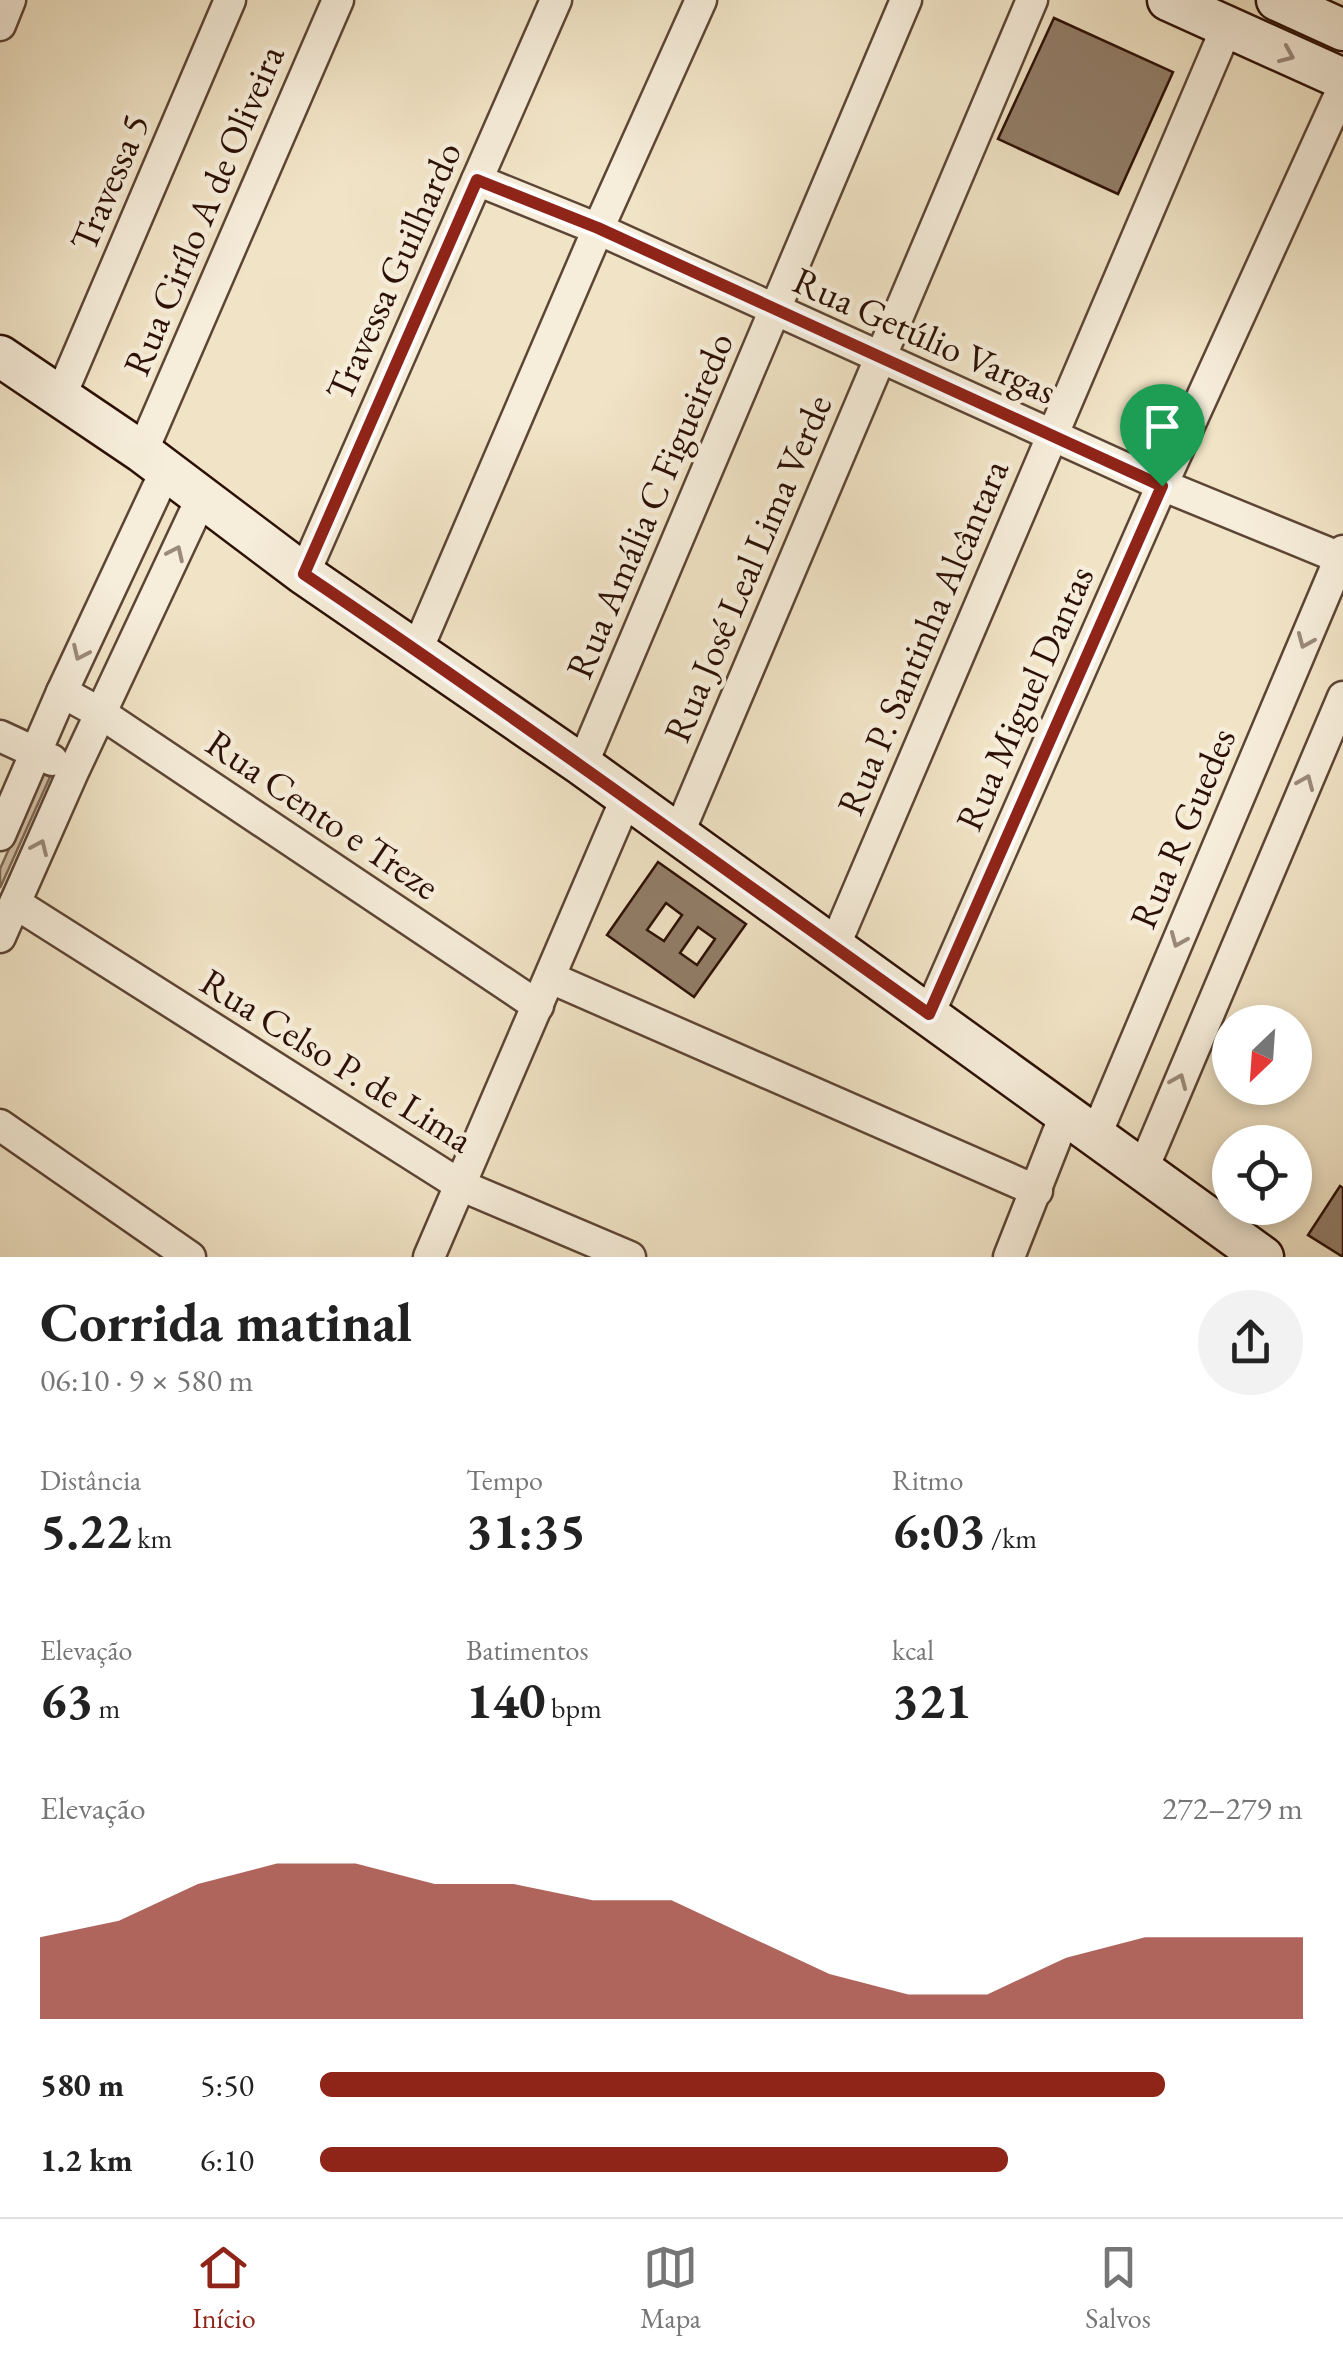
<!DOCTYPE html>
<html lang="pt">
<head>
<meta charset="utf-8">
<style>
  :root { --surface:#fff; --page:#f2f2f2; --text:#222; --muted:#767676; --line:#e0e0e0; --accent:#8f2418 }
  body { margin:0; font-family:"EB Garamond",serif; background:var(--page); color:var(--text); height:100vh; display:flex; flex-direction:column; font-size:38px; white-space:nowrap }
  * { box-sizing:border-box; margin:0 }
  p { font-size:32px; color:var(--muted) }
  .icon { flex:none; width:55px; height:55px; fill:none; stroke:currentColor; stroke-width:2; stroke-linecap:round; stroke-linejoin:round }
  .map { position:relative; height:1257px; overflow:hidden }
  .side { display:flex; flex-direction:column; background:var(--surface); flex:1 }
  .side>* { flex:none }
  .needle { width:65px; rotate:205deg }
  .fabs { position:absolute; left:1212px; top:1005px; display:grid; gap:20px }
  .fabs a { display:grid; place-items:center; width:100px; height:100px; border-radius:50%; background:var(--surface); box-shadow:0 5px 15px #0003; font-size:50px }
  .pin { position:absolute; display:grid; place-items:center; width:85px; height:85px; color:#fff; margin:-102px -42px; border-radius:50% 50% 50% 0; rotate:-45deg; box-shadow:0 0 10px #0007 }
  .pin .icon { rotate:45deg }
  .round { display:grid; place-items:center; flex:none; width:105px; height:105px; border-radius:52px; background:var(--page) }
  .overview { display:flex; align-items:center; justify-content:space-between; height:170px; padding:0 40px }
  h1 { font-size:55px; font-weight:700; line-height:75px }
  .metrics { display:grid; grid-template-columns:repeat(3,1fr); gap:15px; height:170px; padding:10px 40px }
  .metrics div { display:grid; align-content:center }
  .metrics b { font-size:50px; font-weight:700 }
  .metrics small { font-size:28px; font-weight:400 }
  .metrics p { font-size:28px }
  .chart { height:280px; padding:20px 40px }
  .chart p { display:flex; justify-content:space-between }
  .chart svg { width:100%; height:180px; margin-top:10px; fill:var(--accent); opacity:.7 }
  ul { padding:0 40px; list-style:none; font-size:32px }
  li { display:grid; grid-template-columns:160px 120px 1fr; align-items:center; height:75px }
  li i { height:25px; border-radius:12px; background:var(--accent) }
  .dock { display:flex; justify-content:space-around; align-items:center; height:140px; border-top:2px solid var(--line); background:var(--surface); font-size:28px; color:var(--muted) }
  .dock a { display:grid; justify-items:center; gap:5px }
  .dock .active { color:var(--accent) }
  .map>svg:first-child { display:block }
  .green { fill:#d0c0a5; stroke:#7e6855; stroke-width:2.5 }
  .building { fill:#927e69; stroke:#2c1005; stroke-width:2.5; fill-rule:evenodd }
  .lines { fill:none; stroke-linecap:round; stroke-linejoin:round }
  .street-casing { stroke:#5d4535; stroke-width:35 }
  .secondary-casing { stroke:#2c1005; stroke-width:45 }
  .street { stroke:#f6edda; stroke-width:30 }
  .secondary { stroke:#f6edda; stroke-width:40 }
  .oneway { stroke:#9b8a7a }
  .route-casing { stroke:#fff; stroke-width:20 }
  .route { stroke:#8f2418; stroke-width:12 }
  .labels { text-anchor:middle; dominant-baseline:central; stroke-width:9; stroke-linejoin:round; paint-order:stroke }
  .street-label { font-size:38px; fill:#2c1005; stroke:#f6edda }
</style>
</head>
<body>
<div class="map">
<svg width="1343" height="1257" viewBox="0 0 1343 1257">
  <rect width="100%" height="100%" fill="#f1e4c6"/>
  <filter id="stains"><feTurbulence type="fractalNoise" baseFrequency=".002" numOctaves="4"/><feColorMatrix values="0 0 0 0 .2 0 0 0 0 .09 0 0 0 0 .02 0 0 0 .5 -.17"/></filter>
  <radialGradient id="worn" r=".72"><stop offset=".6" stop-color="#630" stop-opacity="0"/><stop offset="1" stop-color="#630" stop-opacity=".3"/></radialGradient>
  <!-- green -->
  <path class="green" d="M43 772 50 777 0 888V869Z"/>
  <!-- building -->
  <g class="building">
    <path d="M1054 18 1173 72 1118 194 998 139Z"/>
    <path d="M658 862 746 924 694 997 607 935ZM666 903 682 915 664 941 647 930ZM698 927 715 939 697 965 680 953Z"/>
    <path d="M1340 1186 1343 1188V1257L1308 1235Z"/>
  </g>
  <g class="lines">
    <!-- street casing -->
    <g class="street-casing">
      <g id="street">
        <path d="M0 25 10 0"/>
        <path d="M477 180 598 229 1162 485 1343 559"/>
        <path d="M61 395 230 0"/>
        <path d="M142 452 338 0"/>
        <path d="M304 574 556 0"/>
        <path d="M417 650 598 229 701 0"/>
        <path d="M62 692 102 714 538 1006"/>
        <path d="M0 736 52 760"/>
        <path d="M582 765 906 0"/>
        <path d="M0 835 62 692 166 470"/>
        <path d="M677 837 1032 0"/>
        <path d="M15 903 460 1185 630 1257"/>
        <path d="M0 937 73 772 202 497"/>
        <path d="M834 947 1226 29"/>
        <path d="M551 978 1037 1191"/>
        <path d="M929 1014 1162 485 1343 88"/>
        <path d="M0 1125 190 1257"/>
        <path d="M1095 1137 1343 551"/>
        <path d="M1142 1171 1343 697"/>
        <path d="M429 1257 626 799"/>
        <path d="M1009 1257 1065 1115"/>
      </g>
    </g>
    <!-- secondary casing -->
    <g class="secondary-casing">
      <g id="secondary">
        <path d="M1168 0 1343 79"/>
        <path d="M1277 0 1343 30"/>
        <path d="M0 356 142 452 304 574 582 765 1263 1257"/>
      </g>
    </g>
    <!-- street -->
    <use href="#street" class="street"/>
    <!-- secondary -->
    <use href="#secondary" class="secondary"/>
  </g>
  <!-- one-way arrows -->
  <defs><path id="oneway-chevron" d="M-2-3.5L2.5 0L-2 3.5" fill="none" stroke-width="1.6" stroke-linecap="round" stroke-linejoin="round" transform="scale(2.5)"/></defs>
  <g class="oneway">
    <use href="#oneway-chevron" transform="translate(1287 55) rotate(23)"/>
    <use href="#oneway-chevron" transform="translate(176 553) rotate(-65)"/>
    <use href="#oneway-chevron" transform="translate(1305 641) rotate(113)"/>
    <use href="#oneway-chevron" transform="translate(80 653) rotate(115)"/>
    <use href="#oneway-chevron" transform="translate(1306 782) rotate(-67)"/>
    <use href="#oneway-chevron" transform="translate(40 847) rotate(-66)"/>
    <use href="#oneway-chevron" transform="translate(1178 940) rotate(113)"/>
    <use href="#oneway-chevron" transform="translate(1179 1081) rotate(-67)"/>
  </g>
  <g class="lines">
    <!-- route casing -->
    <g class="route-casing">
      <path id="route" d="M477 180 598 228 1162 486 929 1014C721 867 515 716 304 574Z"/>
    </g>
    <!-- route -->
    <use href="#route" class="route"/>
  </g>
  <g class="labels">
    <!-- street labels -->
    <g class="street-label">
      <text transform="translate(109 182) rotate(-67)">Travessa 5</text>
      <text transform="translate(203 210) rotate(-67)">Rua Cirílo A de Oliveira</text>
      <text transform="translate(393 271) rotate(-66)">Travessa Guilhardo</text>
      <text transform="translate(925 335) rotate(24)">Rua Getúlio Vargas</text>
      <text transform="translate(649 505) rotate(-67)">Rua Amália C Figueiredo</text>
      <text transform="translate(747 568) rotate(-67)">Rua José Leal Lima Verde</text>
      <text transform="translate(922 637) rotate(-67)">Rua P. Santinha Alcântara</text>
      <text transform="translate(1024 698) rotate(-66)">Rua Miguel Dantas</text>
      <text transform="translate(323 814) rotate(34)">Rua Cento e Treze</text>
      <text transform="translate(1182 828) rotate(-67)">Rua R Guedes</text>
      <text transform="translate(337 1060) rotate(32)">Rua Celso P. de Lima</text>
    </g>
  </g>
  <rect width="100%" height="100%" filter="url(#stains)"/>
  <rect width="100%" height="100%" fill="url(#worn)"/>
</svg>
<div class="fabs">
<a><svg class="needle" viewBox="-14 -14 28 28"><path d="M0-13l5 13h-10z" fill="#e53935"/><path d="M0 13l5-13h-10z" fill="#767676"/></svg></a>
<a><svg class="icon" aria-label="locate" viewBox="0 0 24 24"><circle cx="12" cy="12" r="6"/><path d="M12 2v4M12 18v4M2 12h4M18 12h4"/></svg></a>
</div>
<div class="pin" style="left:1162px;top:486px;background:#1e9e55"><svg class="icon" aria-label="arrive" viewBox="0 0 24 24"><path d="M6 21V4h12l-3 4 3 4H6"/></svg></div>
</div>
<section class="side">
<div class="overview"><div><h1>Corrida matinal</h1><p>06:10 · 9 × 580 m</p></div><a class="round"><svg class="icon" aria-label="share" viewBox="0 0 24 24"><path d="M12 15V3M7 8l5-5 5 5M5 13v7h14v-7"/></svg></a></div>
<div class="metrics">
<div><p>Distância</p><b>5.22<small> km</small></b></div>
<div><p>Tempo</p><b>31:35</b></div>
<div><p>Ritmo</p><b>6:03<small> /km</small></b></div>
</div>
<div class="metrics">
<div><p>Elevação</p><b>63<small> m</small></b></div>
<div><p>Batimentos</p><b>140<small> bpm</small></b></div>
<div><p>kcal</p><b>321</b></div>
</div>
<div class="chart"><p><span>Elevação</span>272–279 m</p>
<svg viewBox="0 0 160 44" preserveAspectRatio="none"><path d="M0 44V24L10 20L20 11L30 6L40 6L50 11L60 11L70 15L80 15L90 24L100 33L110 38L120 38L130 29L140 24L150 24L160 24V44z"/></svg>
</div>
<ul>
<li><b>580 m</b>5:50<i style="width:86%"></i></li>
<li><b>1.2 km</b>6:10<i style="width:70%"></i></li>
</ul>
</section>
<nav class="dock">
<a class="active"><svg class="icon" aria-label="home" viewBox="0 0 24 24"><path d="M3 11l9-7 9 7M6 9v11h12V9"/></svg>Início</a>
<a><svg class="icon" aria-label="map" viewBox="0 0 24 24"><path d="M3 6l6-2 6 2 6-2v14l-6 2-6-2-6 2zM9 4v14M15 6v14"/></svg>Mapa</a>
<a><svg class="icon" aria-label="saved" viewBox="0 0 24 24"><path d="M7 4h10v16l-5-4-5 4z"/></svg>Salvos</a>
</nav>
</body>
</html>
